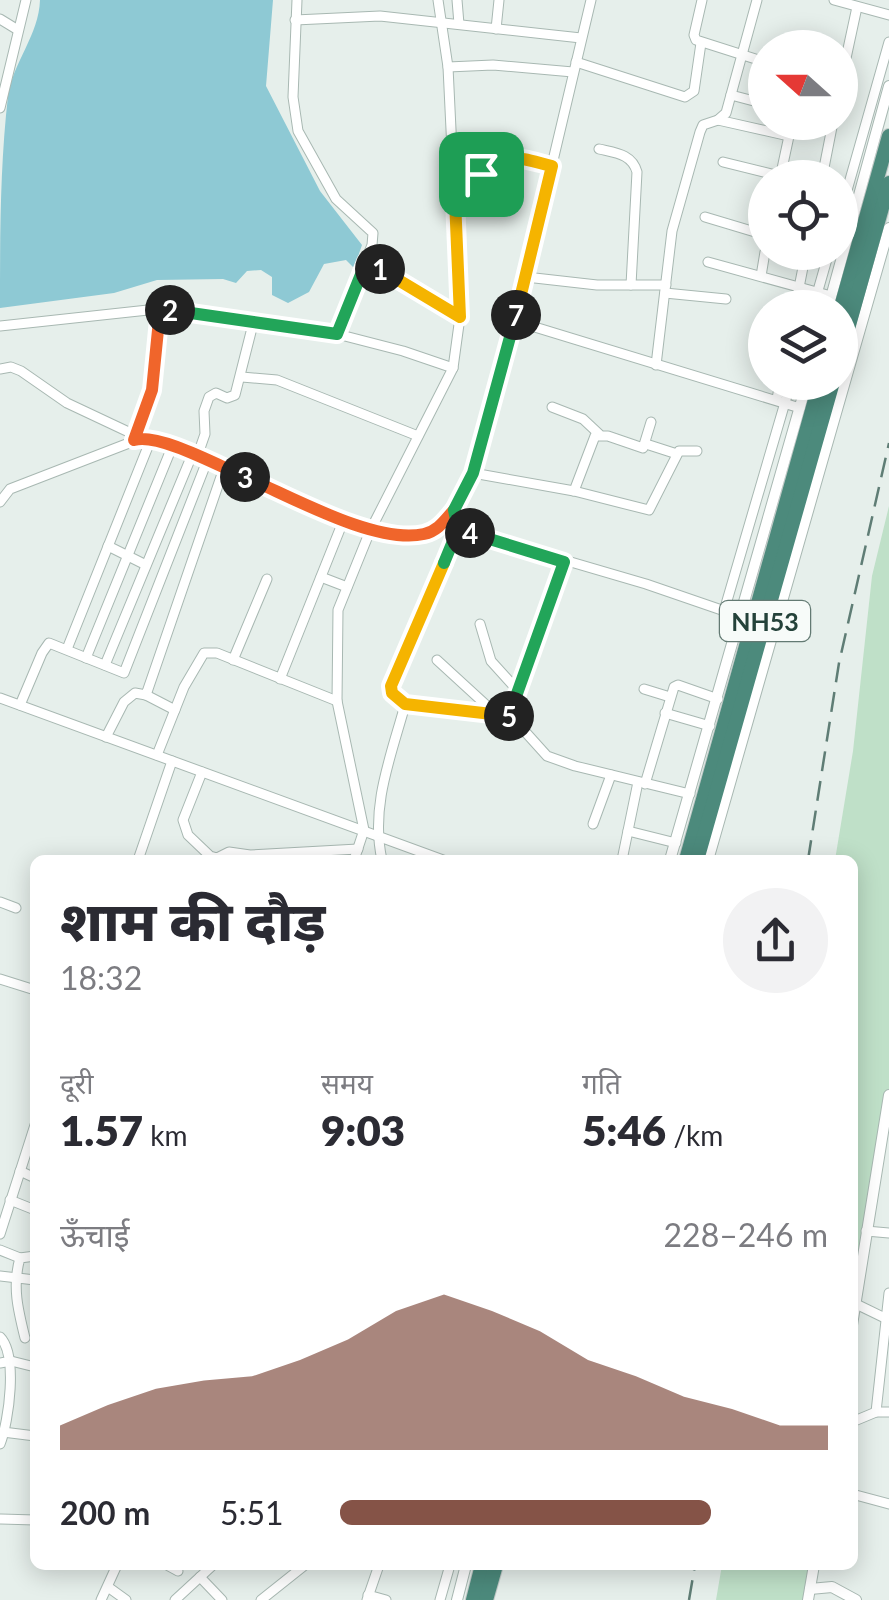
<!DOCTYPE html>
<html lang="hi">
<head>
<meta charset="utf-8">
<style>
  :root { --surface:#fff; --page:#f2f2f3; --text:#2b2b33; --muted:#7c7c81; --accent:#855347 }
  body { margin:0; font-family:Lato,"Noto Sans Devanagari",sans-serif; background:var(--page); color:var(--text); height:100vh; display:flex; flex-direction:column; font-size:38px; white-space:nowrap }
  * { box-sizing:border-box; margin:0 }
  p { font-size:32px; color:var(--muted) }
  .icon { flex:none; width:55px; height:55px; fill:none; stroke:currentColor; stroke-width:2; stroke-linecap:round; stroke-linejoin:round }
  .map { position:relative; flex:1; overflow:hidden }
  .drawer { position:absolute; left:30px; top:855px; width:828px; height:715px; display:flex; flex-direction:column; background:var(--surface); border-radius:15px; box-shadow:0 5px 25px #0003 }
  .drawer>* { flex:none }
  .needle { width:65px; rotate:291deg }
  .tools { position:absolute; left:748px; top:30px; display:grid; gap:20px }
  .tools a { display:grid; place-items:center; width:110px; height:110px; border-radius:50%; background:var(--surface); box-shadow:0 5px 25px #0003; font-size:50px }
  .pin { position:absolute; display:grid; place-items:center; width:85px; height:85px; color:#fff; margin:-42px; border-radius:20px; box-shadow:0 5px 15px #0006 }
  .km { position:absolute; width:50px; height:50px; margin:-25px; border-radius:50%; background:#222; color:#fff; font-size:28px; line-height:50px; text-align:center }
  .round { display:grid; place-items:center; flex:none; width:105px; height:105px; border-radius:52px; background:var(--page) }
  .head { display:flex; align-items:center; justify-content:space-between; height:170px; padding:0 30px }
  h1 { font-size:55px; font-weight:800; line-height:75px }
  .figures { display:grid; grid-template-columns:repeat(3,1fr); gap:15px; height:170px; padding:10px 30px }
  .figures div { display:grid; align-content:center }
  .figures b { font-size:42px; font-weight:800 }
  .figures small { font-size:28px; font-weight:400 }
  .figures p { font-size:28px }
  .chart { height:280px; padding:20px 30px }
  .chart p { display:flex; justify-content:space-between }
  .chart svg { width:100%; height:180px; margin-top:10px; fill:var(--accent); opacity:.7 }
  ul { padding:0 30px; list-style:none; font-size:32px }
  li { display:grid; grid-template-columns:160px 120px 1fr; align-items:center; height:75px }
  li i { height:25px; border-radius:12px; background:var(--accent) }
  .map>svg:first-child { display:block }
  .green { fill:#bfe0c8 }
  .water { fill:#8ec9d4 }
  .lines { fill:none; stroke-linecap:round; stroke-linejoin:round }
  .minor-casing { stroke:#a8b8b2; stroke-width:11 }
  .tertiary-casing { stroke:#a8b8b2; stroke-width:12 }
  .trunk-casing { stroke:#c2cac8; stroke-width:16 }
  .minor { stroke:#fff; stroke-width:9 }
  .tertiary { stroke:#fff; stroke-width:10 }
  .trunk { stroke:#4c8a7c; stroke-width:14 }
  .rail { stroke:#5f7d75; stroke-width:2.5; stroke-dasharray:20 10; stroke-linecap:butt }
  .split-1-casing { stroke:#fff; stroke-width:20 }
  .split-2-casing { stroke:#fff; stroke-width:20 }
  .split-3-casing { stroke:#fff; stroke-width:20 }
  .split-4-casing { stroke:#fff; stroke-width:20 }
  .split-5-casing { stroke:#fff; stroke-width:20 }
  .split-6-casing { stroke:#fff; stroke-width:20 }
  .split-7-casing { stroke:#fff; stroke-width:20 }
  .split-8-casing { stroke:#fff; stroke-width:20 }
  .split-1 { stroke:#f5b400; stroke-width:12 }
  .split-2 { stroke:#22a559; stroke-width:12 }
  .split-3 { stroke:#f0652b; stroke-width:12 }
  .split-4 { stroke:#f0652b; stroke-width:12 }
  .split-5 { stroke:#22a559; stroke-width:12 }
  .split-6 { stroke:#f5b400; stroke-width:12 }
  .split-7 { stroke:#22a559; stroke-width:12 }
  .split-8 { stroke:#f5b400; stroke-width:12 }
  .labels { text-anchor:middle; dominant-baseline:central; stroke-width:9; stroke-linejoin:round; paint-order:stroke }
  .shield { fill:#f7fbf9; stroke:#637a73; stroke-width:2.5 }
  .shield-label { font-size:25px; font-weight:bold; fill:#24423a }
</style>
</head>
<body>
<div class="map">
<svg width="889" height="1600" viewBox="0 0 889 1600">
  <rect width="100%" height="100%" fill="#e6efeb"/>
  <!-- green -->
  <g class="green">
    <path d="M889 506V1095L853 1325 852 860H835L853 751 872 576Z"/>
    <path d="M722 1565H814L808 1600H716Z"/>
  </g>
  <!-- water -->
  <path class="water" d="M40 0H273L266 86 320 191 362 245 354 268 346 260 324 264 309 292 288 303 272 295V277L261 270 247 271 236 283 223 279 157 280 114 293 0 308C0 237 0 166 8 96 13 62 39 35 40 0Z"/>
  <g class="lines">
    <!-- minor casing -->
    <g class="minor-casing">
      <g id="minor">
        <path d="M297 0 293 97 298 131 336 199 373 233 372 245 337 334"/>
        <path d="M457 0 459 24"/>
        <path d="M702 0 694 35 696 40 765 62"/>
        <path d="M834 0 889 15"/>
        <path d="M0 19 18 30"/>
        <path d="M295 20 380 16 581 38"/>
        <path d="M496 29 499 0"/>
        <path d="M576 62 685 97 694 91 701 43"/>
        <path d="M448 67 493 65 573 72"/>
        <path d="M840 86 857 7"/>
        <path d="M731 95 765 104"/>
        <path d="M0 108 26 0"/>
        <path d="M718 120 789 136"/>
        <path d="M599 149C616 153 632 154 637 172L631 285"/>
        <path d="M723 162 780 176"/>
        <path d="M454 176H478L496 162 513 157 552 166"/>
        <path d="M780 178 792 122"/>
        <path d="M822 178 833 122"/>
        <path d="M840 215 889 42"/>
        <path d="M705 217 765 235"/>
        <path d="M366 261 460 317"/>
        <path d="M708 262 831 296"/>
        <path d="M761 276 765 252"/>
        <path d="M526 277 597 285H666"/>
        <path d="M665 293 726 299"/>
        <path d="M795 308 806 252"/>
        <path d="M813 308 829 252"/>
        <path d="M515 321 800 408"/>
        <path d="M0 326 148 310H176L337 334 403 351 453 368"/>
        <path d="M656 365 672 231 700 132 703 125 718 120 726 113 757 0"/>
        <path d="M0 369 11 367 21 371 67 403 135 435"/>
        <path d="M242 377 277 380 418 436"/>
        <path d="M777 399 780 382"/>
        <path d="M552 407 583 419 599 434"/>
        <path d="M134 437 152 390 160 310"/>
        <path d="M646 444 677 454"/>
        <path d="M197 457 205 434 204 411 209 397 216 393 227 398 235 395 254 320"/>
        <path d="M473 473 574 491 649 510 679 451H697"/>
        <path d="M574 491 595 436H608L643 448 651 422"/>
        <path d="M0 502 10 489 142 438 157 440 370 531 424 534 444 522 473 473 515 321 591 0"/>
        <path d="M108 546 146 565"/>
        <path d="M321 577 347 587"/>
        <path d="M724 611 791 382"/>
        <path d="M480 624 491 661 519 692"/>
        <path d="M67 649 151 439"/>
        <path d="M86 658 172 447"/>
        <path d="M233 660 267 579"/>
        <path d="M437 660 497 715"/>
        <path d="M105 665 192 455"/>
        <path d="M280 679 344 519"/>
        <path d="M644 689 670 697"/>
        <path d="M146 695 175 710"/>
        <path d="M0 698 443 860"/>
        <path d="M20 705 42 653 49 643 124 673 207 461"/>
        <path d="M405 705 511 716 547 756 575 766 690 794"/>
        <path d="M665 713 710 726"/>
        <path d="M511 716 564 562"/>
        <path d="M106 737 124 702 135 693 146 695 224 468"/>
        <path d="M157 755 184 687 204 653H217L337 701"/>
        <path d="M202 772 183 820 188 835 210 856 217 858 229 852 250 855 358 849"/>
        <path d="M645 784 674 687 678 685 718 699"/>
        <path d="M593 824 611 775"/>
        <path d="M628 831 676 843"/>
        <path d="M138 860 172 761"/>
        <path d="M354 860 364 830 337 701 338 610 370 531 453 368 460 317 448 67 438 0"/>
        <path d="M382 860C370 807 391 756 405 705L392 693 391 686 458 529 646 584 742 617"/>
        <path d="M622 860 638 782"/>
        <path d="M0 902 16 908"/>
        <path d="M0 979 35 990"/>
        <path d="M20 1171 35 1178"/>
        <path d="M10 1200 35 1210"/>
        <path d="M866 1231 889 1233"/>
        <path d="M0 1234 35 1125"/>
        <path d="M0 1250 20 1258"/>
        <path d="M0 1276 35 1280"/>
        <path d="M856 1304 889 1320"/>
        <path d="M0 1337C18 1355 9 1421 0 1444"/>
        <path d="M25 1338C18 1310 12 1286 20 1258L35 1256"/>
        <path d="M0 1363 11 1361 35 1367"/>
        <path d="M876 1412 889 1293"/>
        <path d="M852 1422 876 1412H889"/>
        <path d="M3 1432 35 1436"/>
        <path d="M852 1494 889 1504"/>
        <path d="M1 1519 35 1520"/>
        <path d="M167 1565 178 1571"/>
        <path d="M200 1577 222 1600"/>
        <path d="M108 1587 126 1600"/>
        <path d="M368 1595 386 1600"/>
        <path d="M101 1600 117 1565"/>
        <path d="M175 1600 213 1565"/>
        <path d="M261 1600 305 1565"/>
        <path d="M367 1600 379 1565"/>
        <path d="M440 1600 450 1565"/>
      </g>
    </g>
    <!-- tertiary casing -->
    <g class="tertiary-casing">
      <g id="tertiary">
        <path d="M828 308 889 86"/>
        <path d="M670 860 807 382"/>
        <path d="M708 860 889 228"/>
        <path d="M852 1325 889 1095"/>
        <path d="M810 1589 832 1587 856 1600"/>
        <path d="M457 1600 466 1565"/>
        <path d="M808 1600 814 1565"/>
      </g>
    </g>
    <!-- trunk casing -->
    <g class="trunk-casing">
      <g id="trunk">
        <path d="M840 310 889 136"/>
        <path d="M840 357 889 183"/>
        <path d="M686 860 820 382"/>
        <path d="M697 860 833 382"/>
        <path d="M473 1600 482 1565"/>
        <path d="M486 1600 496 1565"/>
      </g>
    </g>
    <!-- minor -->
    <use href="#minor" class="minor"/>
    <!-- tertiary -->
    <use href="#tertiary" class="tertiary"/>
    <!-- trunk -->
    <use href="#trunk" class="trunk"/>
    <!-- rail -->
    <g class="rail">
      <path d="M808 860 839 663 889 443"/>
      <path d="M689 1600 695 1565"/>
    </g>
  </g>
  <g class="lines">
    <!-- split-1 casing -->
    <g class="split-1-casing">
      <path id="split-1" d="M380 269 460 317 454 176 481 174"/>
    </g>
    <!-- split-2 casing -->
    <g class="split-2-casing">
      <path id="split-2" d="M170 310 337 334 366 262 380 269"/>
    </g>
    <!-- split-3 casing -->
    <g class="split-3-casing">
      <path id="split-3" d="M170 310H160L152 390 134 440C159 433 219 466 245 477"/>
    </g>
    <!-- split-4 casing -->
    <g class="split-4-casing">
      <path id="split-4" d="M245 477C290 496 376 545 424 534 438 531 445 520 454 510L458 529 470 533"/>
    </g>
    <!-- split-5 casing -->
    <g class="split-5-casing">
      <path id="split-5" d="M470 533 564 562 509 716"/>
    </g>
    <!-- split-6 casing -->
    <g class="split-6-casing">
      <path id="split-6" d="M444 563 391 686 392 693 405 704 509 716"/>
    </g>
    <!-- split-7 casing -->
    <g class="split-7-casing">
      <path id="split-7" d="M444 563 458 529 454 510 473 473 516 315"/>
    </g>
    <!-- split-8 casing -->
    <g class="split-8-casing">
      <path id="split-8" d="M481 174C509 151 519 158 552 166L516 315"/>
    </g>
    <!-- split-1 -->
    <use href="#split-1" class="split-1"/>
    <!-- split-2 -->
    <use href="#split-2" class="split-2"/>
    <!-- split-3 -->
    <use href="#split-3" class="split-3"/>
    <!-- split-4 -->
    <use href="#split-4" class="split-4"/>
    <!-- split-5 -->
    <use href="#split-5" class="split-5"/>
    <!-- split-6 -->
    <use href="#split-6" class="split-6"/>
    <!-- split-7 -->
    <use href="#split-7" class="split-7"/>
    <!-- split-8 -->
    <use href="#split-8" class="split-8"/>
  </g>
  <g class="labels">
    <!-- shield labels -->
    <rect class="shield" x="720" y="601" width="90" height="40" rx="8"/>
    <g class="shield-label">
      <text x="765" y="621">NH53</text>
    </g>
  </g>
</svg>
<div class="tools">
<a><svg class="needle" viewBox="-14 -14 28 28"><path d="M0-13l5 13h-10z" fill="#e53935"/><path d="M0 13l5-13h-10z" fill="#7c7c81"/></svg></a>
<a><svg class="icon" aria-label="locate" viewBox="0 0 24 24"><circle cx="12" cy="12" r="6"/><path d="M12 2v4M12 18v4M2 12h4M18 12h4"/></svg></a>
<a><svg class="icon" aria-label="layers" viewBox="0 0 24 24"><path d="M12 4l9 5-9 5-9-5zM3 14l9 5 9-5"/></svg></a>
</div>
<div class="pin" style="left:481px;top:174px;background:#1e9e55"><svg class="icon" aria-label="arrive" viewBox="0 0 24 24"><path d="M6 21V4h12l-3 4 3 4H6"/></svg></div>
<b class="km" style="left:380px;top:269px">1</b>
<b class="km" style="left:170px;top:310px">2</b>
<b class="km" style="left:245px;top:477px">3</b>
<b class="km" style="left:470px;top:533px">4</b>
<b class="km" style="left:509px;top:716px">5</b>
<b class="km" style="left:516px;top:315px">7</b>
<section class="drawer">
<div class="head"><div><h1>शाम की दौड़</h1><p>18:32</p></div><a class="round"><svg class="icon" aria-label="share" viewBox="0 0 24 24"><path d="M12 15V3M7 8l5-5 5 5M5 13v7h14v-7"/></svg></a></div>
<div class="figures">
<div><p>दूरी</p><b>1.57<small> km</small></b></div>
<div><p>समय</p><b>9:03</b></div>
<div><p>गति</p><b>5:46<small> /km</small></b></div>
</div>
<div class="chart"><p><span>ऊँचाई</span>228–246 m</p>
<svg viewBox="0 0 160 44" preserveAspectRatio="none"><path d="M0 44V38L10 33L20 29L30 27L40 26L50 22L60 17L70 10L80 6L90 10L100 15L110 22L120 26L130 31L140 34L150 38L160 38V44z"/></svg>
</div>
<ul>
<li><b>200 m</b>5:51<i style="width:76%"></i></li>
</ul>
</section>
</div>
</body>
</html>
